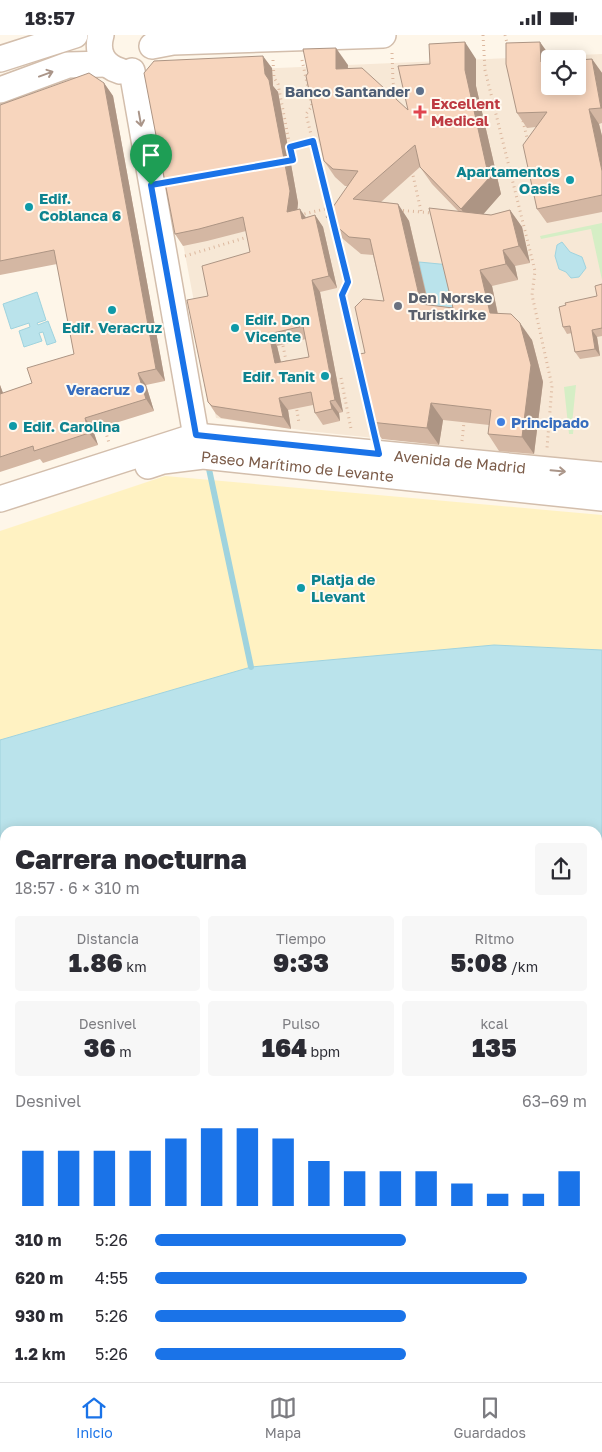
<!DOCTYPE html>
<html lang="es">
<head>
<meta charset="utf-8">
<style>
  :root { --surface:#fff; --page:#f7f7f7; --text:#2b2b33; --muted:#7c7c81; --line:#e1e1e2; --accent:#1a73e8 }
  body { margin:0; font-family:"Golos Text",sans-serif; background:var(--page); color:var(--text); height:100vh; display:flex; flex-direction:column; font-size:19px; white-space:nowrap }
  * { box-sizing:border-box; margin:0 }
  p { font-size:16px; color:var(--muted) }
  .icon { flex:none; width:28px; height:28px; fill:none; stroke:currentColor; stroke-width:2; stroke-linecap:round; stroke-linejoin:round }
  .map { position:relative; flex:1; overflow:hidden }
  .drawer { position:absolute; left:0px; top:791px; width:602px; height:556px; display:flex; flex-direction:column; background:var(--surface); border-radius:15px 15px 0 0; box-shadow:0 2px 12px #0003 }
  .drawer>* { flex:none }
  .buttons { position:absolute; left:541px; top:15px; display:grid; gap:10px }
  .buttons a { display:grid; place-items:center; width:45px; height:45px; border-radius:5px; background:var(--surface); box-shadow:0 2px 12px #0003; font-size:25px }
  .pin { position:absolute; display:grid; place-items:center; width:42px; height:42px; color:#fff; margin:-51px -21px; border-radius:50% 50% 50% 0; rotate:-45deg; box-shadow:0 0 5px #0007 }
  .pin .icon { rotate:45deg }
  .round { display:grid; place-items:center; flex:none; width:52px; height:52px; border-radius:5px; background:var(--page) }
  .overview { display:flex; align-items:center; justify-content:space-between; height:85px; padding:0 15px }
  h1 { font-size:28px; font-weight:800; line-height:38px }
  .metrics { display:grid; grid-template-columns:repeat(3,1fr); gap:8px; height:85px; padding:5px 15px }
  .metrics div { display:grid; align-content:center; border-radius:5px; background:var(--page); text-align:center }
  .metrics b { font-size:25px; font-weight:800 }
  .metrics small { font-size:14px; font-weight:400 }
  .metrics p { font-size:14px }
  .chart { height:140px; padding:10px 15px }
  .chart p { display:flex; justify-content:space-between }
  .chart svg { width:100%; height:90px; margin-top:5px; stroke:var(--accent); stroke-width:6 }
  ul { padding:0 15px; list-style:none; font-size:16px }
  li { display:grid; grid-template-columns:80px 60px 1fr; align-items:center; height:38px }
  li i { height:12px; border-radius:6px; background:var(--accent) }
  .status { display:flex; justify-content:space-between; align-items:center; height:35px; padding:0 25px; background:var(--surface); direction:ltr }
  .status svg { height:14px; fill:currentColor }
  .dock { display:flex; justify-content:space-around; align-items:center; height:70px; border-top:1px solid var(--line); background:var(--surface); font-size:14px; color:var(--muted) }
  .dock a { display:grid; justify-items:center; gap:2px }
  .dock .current { color:var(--accent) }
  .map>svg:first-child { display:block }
  .residential { fill:#f7e8d6; fill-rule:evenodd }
  .green { fill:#d5eec5 }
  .sand { fill:#fff2c2 }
  .water { fill:#bae3eb; stroke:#9fd3de; fill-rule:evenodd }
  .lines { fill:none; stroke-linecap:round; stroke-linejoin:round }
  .stream { stroke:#9fd3de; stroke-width:6 }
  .minor-casing { stroke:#d3beac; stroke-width:28 }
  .path { stroke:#dcb89f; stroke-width:3; stroke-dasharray:1 4; stroke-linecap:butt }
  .minor { stroke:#fff; stroke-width:25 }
  .wall { fill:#d4b7a3; fill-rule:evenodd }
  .shaded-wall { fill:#ad9584 }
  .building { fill:#f7d5bd; stroke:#ad9584; fill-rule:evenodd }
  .oneway { stroke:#aa9589 }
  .route-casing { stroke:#fff; stroke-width:10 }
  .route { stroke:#1a73e8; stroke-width:6 }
  .service-dot { fill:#5c6f8a; stroke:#fffaf1; stroke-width:2 }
  .health-dot { fill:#e0444e; stroke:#fffaf1; stroke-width:2 }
  .culture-dot { fill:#0f9aa8; stroke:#fffaf1; stroke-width:2 }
  .worship-dot { fill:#6b7280; stroke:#fffaf1; stroke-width:2 }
  .shop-dot { fill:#3f7fe0; stroke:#fffaf1; stroke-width:2 }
  .labels { text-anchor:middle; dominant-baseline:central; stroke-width:4; stroke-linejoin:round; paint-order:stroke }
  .service-label { font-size:15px; font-weight:bold; fill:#4e5e75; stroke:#fffaf1; text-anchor:end }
  .health-label { font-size:15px; font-weight:bold; fill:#be3a42; stroke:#fffaf1; text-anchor:start }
  .culture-label { font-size:15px; font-weight:bold; fill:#0d838f; stroke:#fffaf1; text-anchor:start }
  .worship-label { font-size:15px; font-weight:bold; fill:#5b616d; stroke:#fffaf1; text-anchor:start }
  .shop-label { font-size:15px; font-weight:bold; fill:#366cbe; stroke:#fffaf1; text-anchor:end }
  .street-label { font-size:15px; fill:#7c5c49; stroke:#fffaf1 }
</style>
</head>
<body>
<div class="status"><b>18:57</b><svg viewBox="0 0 49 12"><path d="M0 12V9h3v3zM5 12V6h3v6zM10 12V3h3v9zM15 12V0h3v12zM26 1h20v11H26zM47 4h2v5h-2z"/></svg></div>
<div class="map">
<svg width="602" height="1347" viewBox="0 0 602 1347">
  <rect width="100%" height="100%" fill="#fef6e9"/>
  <!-- residential -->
  <path class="residential" d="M602 19V427L308 396 216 383 153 50 162 38ZM550 24H578V51H550Z"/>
  <!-- green -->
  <g class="green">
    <path d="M602 188V245L591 194 541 204 540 201Z"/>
    <path d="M576 350 572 389H574L573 399H569L564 352Z"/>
  </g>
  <!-- sand -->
  <path class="sand" d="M165 441 602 480V615L494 610 251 632 0 705V496Z"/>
  <!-- water -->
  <g class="water">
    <path d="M562 207 570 217 582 222 586 233 579 242 571 243 566 237 559 234 555 221 557 210Z"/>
    <path d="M419 227 450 230 464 289 432 286Z"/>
    <path d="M37 257 46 285 37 288 38 290 48 286 56 307 47 310 43 297 39 298 42 306 24 312 19 296 30 292 29 288 11 294 3 269Z"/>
    <path d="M494 610 602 615V1347H0V705L251 632ZM598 796V1342H5V796Z"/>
  </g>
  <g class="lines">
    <!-- stream -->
    <path class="stream" d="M209 434 251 632"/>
    <!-- minor casing -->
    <g class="minor-casing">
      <g id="minor">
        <path d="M101 0C96 17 103 31 120 36"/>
        <path d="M152 11 173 7 383 0"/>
        <path d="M0 24 75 0"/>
        <path d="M132 36 196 401"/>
        <path d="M0 55 68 30 106 29"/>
        <path id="s1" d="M148 431 163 426 203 421 602 463"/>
        <path id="s2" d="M0 464 196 401 602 440"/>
      </g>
    </g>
    <!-- path -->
    <g class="path">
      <path d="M483 0 485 35 535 236 532 260 552 351 547 413"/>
      <path d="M505 0 508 12"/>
      <path d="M392 18 393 47 398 69"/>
      <path d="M273 25 274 43 278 49 290 112"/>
      <path d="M302 25 312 71 306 79 330 178"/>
      <path d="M523 86 528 107"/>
      <path d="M287 126 293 125 290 112 313 106"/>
      <path d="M412 136 421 176"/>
      <path d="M398 175 432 178"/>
      <path d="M302 183 304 179 329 173"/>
      <path d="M334 191 348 247 342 259 357 323"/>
      <path d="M185 221 251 201"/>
      <path d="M282 306 287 330"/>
      <path d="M341 343 351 394"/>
      <path d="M296 370 299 388"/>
      <path d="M104 391 109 408"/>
      <path d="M462 406 464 387"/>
    </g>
    <!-- minor -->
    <use href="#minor" class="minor"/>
  </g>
  <!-- wall -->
  <g class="wall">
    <path d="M550 21V51L592 24 602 38V88L599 89 602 101V177L547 188 537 174 536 92 527 93 517 78Z"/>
    <path d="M476 24V51L501 159 483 179 491 180 510 175 522 192 530 228 515 231 518 245 492 251 498 279 532 305 543 347 534 419 499 416 488 399 489 390 443 385 439 410 382 404 370 387 365 318 384 266 373 220 361 219 337 199 326 182 348 151H345L335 142 324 126 348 30V34L408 75 430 29ZM420 132 432 149 458 176 453 273 429 270 409 186 398 169 381 167Z"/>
    <path d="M272 33 273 51 278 57 298 168 297 175 306 182 315 180 323 192 337 253 320 257 343 377 339 378 340 386 323 390 315 378 313 370 288 375 291 394 221 383 216 379 208 367V261L250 217 246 196 207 206 183 211 175 199ZM306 304 309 322 281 327 277 311Z"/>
    <path d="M104 48 113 61 165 346 146 350 154 376 93 395 98 410 43 428 40 424 0 437V350L3 358 32 348 74 319 57 229 0 240V70Z"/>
    <path d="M602 249V301L597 302 600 321 580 324 575 317 572 298 567 299 563 292 566 270 597 261Z"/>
  </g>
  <!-- shaded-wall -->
  <g class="shaded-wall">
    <path d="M465 7 476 24V51L501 159 473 191 461 174Z"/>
    <path d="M540 7 550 21V40L541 27Z"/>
    <path d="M336 13 348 30 347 51 336 34Z"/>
    <path d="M263 21 272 33 273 51 278 57 298 168 296 189 287 177 265 39Z"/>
    <path d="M592 24 602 38V74L601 73Z"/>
    <path d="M104 48 113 61 165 346 156 334Z"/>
    <path d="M589 74 599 89 602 101V136Z"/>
    <path d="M398 169 409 186 432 286 421 269Z"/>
    <path d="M300 174 308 186 302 184Z"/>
    <path d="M510 175 522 192 530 228 519 211Z"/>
    <path d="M315 180 323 192 337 253 329 241Z"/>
    <path d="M503 215 515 231 518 245 506 229Z"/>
    <path d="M480 235 492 251 501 295 490 278Z"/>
    <path d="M312 245 320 257 343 377 335 365Z"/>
    <path d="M520 288 532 305 543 347 534 419 522 402Z"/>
    <path d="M592 295 597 302 600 321 595 314Z"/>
    <path d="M269 299 277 311 284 340 275 328Z"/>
    <path d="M138 338 146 350 154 376 146 364Z"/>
    <path d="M0 350 8 372 0 361Z"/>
    <path d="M279 363 288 375 291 394 283 382Z"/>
    <path d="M330 366 339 378 340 386 332 374Z"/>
    <path d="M431 368 443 385 439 410 427 393Z"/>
    <path d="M85 383 93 395 98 410 89 398Z"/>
  </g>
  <!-- building -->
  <g class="building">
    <path d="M465 7V35L489 143 461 174 420 132 415 110 353 164 398 169 421 269 453 273 429 173 491 180 510 175 519 211 503 215 506 229 480 235 490 278 511 279 520 288 531 330 522 402 488 399 491 375 431 368 427 393 370 387 354 320 365 318 355 272 363 264 384 266 370 204 349 202 326 182 358 136 333 134 324 126 306 41 308 38 303 14 336 13V34L362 33 408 75 398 31 430 29 429 9Z"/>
    <path d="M540 7 541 27 550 26V51H578V25L592 24 601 73 589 74 602 136V160L537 174 523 110 547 77 517 78 506 29V8Z"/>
    <path d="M263 21 265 39 269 45 290 156 287 177 300 174 302 184 315 180 329 241 312 245 335 365 330 366 332 374 315 378 311 357 279 363 283 382 212 371 208 367 187 265 208 261 202 231 250 217 243 182 199 194 175 199 144 38 154 26ZM303 291 309 322 275 328 269 299Z"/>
    <path d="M89 38 104 48 156 334 138 338 146 364 85 383 89 398 34 416 33 411 0 422V359L32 348 27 333 74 319 54 215 0 226V70Z"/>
    <path d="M602 249V293L592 295 595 314 575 317 570 291 563 292 559 272 566 270 565 268 597 261 595 251Z"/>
  </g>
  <!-- one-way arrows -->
  <defs><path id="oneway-shaft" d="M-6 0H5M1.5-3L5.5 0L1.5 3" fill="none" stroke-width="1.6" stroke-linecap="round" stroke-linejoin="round" transform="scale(1.25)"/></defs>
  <g class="oneway">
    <use href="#oneway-shaft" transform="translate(46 39) rotate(-20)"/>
    <use href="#oneway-shaft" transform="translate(140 84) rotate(80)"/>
    <use href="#oneway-shaft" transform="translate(558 436) rotate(5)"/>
  </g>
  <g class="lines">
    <!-- route casing -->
    <g class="route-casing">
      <path id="route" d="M313 106 348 247 342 260 379 419 196 400 151 150 293 125 290 112Z"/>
    </g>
    <!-- route -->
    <use href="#route" class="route"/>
  </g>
  <!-- markers -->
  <circle class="service-dot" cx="420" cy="56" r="5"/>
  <path class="health-dot" d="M417.5 69.5h5v5h5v5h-5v5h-5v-5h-5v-5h5z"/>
  <g class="culture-dot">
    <circle cx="570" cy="145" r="5"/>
    <circle cx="29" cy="172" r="5"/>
    <circle cx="112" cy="275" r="5"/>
    <circle cx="235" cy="293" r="5"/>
    <circle cx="325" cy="341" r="5"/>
    <circle cx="13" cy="391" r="5"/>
    <circle cx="301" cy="553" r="5"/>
  </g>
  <circle class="worship-dot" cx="398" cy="271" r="5"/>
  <g class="shop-dot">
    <circle cx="140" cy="354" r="5"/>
    <circle cx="501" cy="387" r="5"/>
  </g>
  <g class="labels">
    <!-- service labels -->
    <g class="service-label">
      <text x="410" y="56">Banco Santander</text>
    </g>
    <!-- health labels -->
    <g class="health-label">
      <text x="431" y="68">Excellent<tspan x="431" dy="17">Medical</tspan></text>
    </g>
    <!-- culture labels -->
    <g class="culture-label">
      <text x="560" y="136" text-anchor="end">Apartamentos<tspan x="560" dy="17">Oasis</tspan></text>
      <text x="39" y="163">Edif.<tspan x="39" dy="17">Coblanca 6</tspan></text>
      <text x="245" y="284">Edif. Don<tspan x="245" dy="17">Vicente</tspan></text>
      <text x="112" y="292" text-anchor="middle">Edif. Veracruz</text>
      <text x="315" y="341" text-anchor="end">Edif. Tanit</text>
      <text x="23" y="391">Edif. Carolina</text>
      <text x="311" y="544">Platja de<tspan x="311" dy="17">Llevant</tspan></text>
    </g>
    <!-- worship labels -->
    <g class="worship-label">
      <text x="408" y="262">Den Norske<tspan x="408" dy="17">Turistkirke</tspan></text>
    </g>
    <!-- shop labels -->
    <g class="shop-label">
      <text x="130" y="354">Veracruz</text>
      <text x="511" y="387" text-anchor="start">Principado</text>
    </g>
    <!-- street labels -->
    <g class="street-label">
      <text stroke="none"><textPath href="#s2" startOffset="471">Avenida de Madrid</textPath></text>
      <text stroke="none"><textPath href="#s1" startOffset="151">Paseo Marítimo de Levante</textPath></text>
    </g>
  </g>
</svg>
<div class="buttons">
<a><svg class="icon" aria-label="locate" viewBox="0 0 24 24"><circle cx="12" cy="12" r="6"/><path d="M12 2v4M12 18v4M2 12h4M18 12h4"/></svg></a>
</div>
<div class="pin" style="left:151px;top:150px;background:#1e9e55"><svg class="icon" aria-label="arrive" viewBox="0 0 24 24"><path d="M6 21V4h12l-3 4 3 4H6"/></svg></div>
<section class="drawer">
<div class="overview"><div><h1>Carrera nocturna</h1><p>18:57 · 6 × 310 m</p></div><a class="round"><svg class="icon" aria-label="share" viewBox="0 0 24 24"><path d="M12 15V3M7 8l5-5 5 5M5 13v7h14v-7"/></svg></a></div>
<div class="metrics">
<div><p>Distancia</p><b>1.86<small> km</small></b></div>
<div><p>Tiempo</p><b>9:33</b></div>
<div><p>Ritmo</p><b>5:08<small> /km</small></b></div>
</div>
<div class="metrics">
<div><p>Desnivel</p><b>36<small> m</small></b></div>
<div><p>Pulso</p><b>164<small> bpm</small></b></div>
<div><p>kcal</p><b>135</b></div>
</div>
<div class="chart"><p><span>Desnivel</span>63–69 m</p>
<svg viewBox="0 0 160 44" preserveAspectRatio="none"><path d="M5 44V17M15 44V17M25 44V17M35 44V17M45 44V11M55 44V6M65 44V6M75 44V11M85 44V22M95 44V27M105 44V27M115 44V27M125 44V33M135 44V38M145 44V38M155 44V27"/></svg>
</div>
<ul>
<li><b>310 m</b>5:26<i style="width:58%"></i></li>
<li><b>620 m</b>4:55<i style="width:86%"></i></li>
<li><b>930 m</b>5:26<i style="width:58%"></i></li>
<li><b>1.2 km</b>5:26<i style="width:58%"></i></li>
</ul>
</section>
</div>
<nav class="dock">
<a class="current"><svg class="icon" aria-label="home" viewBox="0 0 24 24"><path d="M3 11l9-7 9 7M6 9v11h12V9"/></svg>Inicio</a>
<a><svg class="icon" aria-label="map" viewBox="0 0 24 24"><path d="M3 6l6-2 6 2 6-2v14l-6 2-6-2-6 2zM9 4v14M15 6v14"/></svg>Mapa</a>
<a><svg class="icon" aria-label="saved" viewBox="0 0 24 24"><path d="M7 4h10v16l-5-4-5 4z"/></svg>Guardados</a>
</nav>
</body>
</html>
